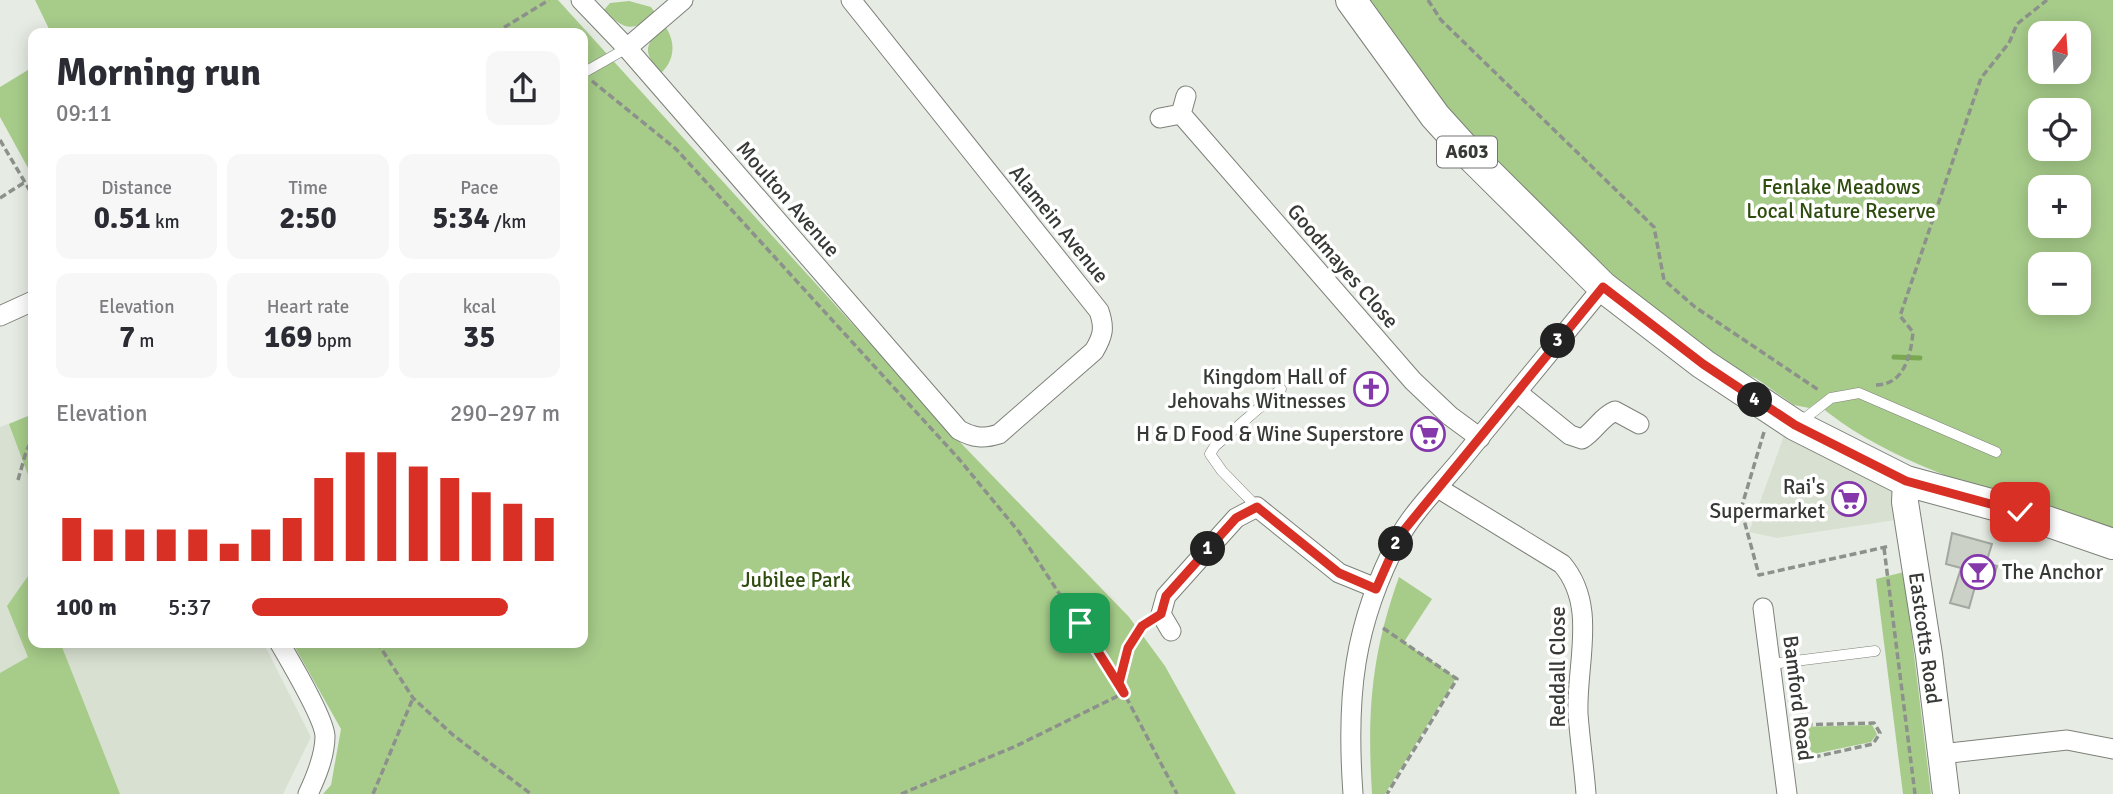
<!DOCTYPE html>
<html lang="en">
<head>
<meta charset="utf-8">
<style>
  :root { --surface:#fff; --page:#f7f7f7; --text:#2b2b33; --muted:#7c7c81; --accent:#d93025 }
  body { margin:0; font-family:Signika,sans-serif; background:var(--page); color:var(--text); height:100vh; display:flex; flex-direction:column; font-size:26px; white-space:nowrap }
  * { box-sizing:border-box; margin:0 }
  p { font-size:23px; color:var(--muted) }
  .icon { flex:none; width:38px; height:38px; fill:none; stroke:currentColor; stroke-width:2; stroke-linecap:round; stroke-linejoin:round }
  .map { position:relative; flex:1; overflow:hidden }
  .details { position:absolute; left:28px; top:28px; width:560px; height:620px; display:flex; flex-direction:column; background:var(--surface); border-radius:14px; box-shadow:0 4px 18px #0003 }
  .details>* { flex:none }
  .needle { width:46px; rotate:17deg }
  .tools { position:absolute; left:2028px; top:21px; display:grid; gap:14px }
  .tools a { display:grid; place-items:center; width:63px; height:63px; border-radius:14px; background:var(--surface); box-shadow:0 4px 18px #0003; font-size:35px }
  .pin { position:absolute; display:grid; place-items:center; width:60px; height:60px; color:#fff; margin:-30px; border-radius:14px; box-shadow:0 4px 10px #0006 }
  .km { position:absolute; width:35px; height:35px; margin:-18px; border-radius:50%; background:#222; color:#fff; font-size:19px; line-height:35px; text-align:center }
  .round { display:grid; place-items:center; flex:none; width:74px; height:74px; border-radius:14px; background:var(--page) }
  .summary { display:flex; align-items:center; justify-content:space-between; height:119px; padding:0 28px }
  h1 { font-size:38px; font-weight:700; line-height:52px }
  .stats { display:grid; grid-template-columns:repeat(3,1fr); gap:10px; height:119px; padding:7px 28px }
  .stats div { display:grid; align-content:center; border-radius:14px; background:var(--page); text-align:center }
  .stats b { font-size:30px; font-weight:700 }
  .stats small { font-size:19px; font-weight:400 }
  .stats p { font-size:19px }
  .chart { height:196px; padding:14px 28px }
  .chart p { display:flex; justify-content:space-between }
  .chart svg { width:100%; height:126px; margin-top:7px; stroke:var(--accent); stroke-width:6 }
  ul { padding:0 28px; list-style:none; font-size:23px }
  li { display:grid; grid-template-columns:112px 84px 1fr; align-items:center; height:52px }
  li i { height:18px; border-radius:9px; background:var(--accent) }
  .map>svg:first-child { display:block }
  .built { fill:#d8e1d1 }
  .green { fill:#a7cc8a; fill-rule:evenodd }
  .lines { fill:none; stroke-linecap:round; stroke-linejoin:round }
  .stream { stroke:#7aa852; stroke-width:5 }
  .building { fill:#ccd1c8; stroke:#a2a79f; stroke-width:2 }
  .lane-casing { stroke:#7c8179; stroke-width:11 }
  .street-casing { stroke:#7c8179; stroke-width:21 }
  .secondary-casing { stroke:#7c8179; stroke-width:28 }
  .primary-casing { stroke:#7c8179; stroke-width:32 }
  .path { stroke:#8d918b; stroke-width:3.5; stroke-dasharray:7 3.5; stroke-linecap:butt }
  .lane { stroke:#fff; stroke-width:10 }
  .street { stroke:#fff; stroke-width:19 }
  .secondary { stroke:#fff; stroke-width:26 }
  .primary { stroke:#fff; stroke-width:30 }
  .route-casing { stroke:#fff; stroke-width:14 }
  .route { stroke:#d93025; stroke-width:9 }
  .labels { text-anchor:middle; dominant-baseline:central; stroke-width:7; stroke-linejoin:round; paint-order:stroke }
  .shield { fill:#fff; stroke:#737472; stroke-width:2 }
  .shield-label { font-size:19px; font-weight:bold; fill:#373936 }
  .park-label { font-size:21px; fill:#2d4c0e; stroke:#fff }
  .street-label { font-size:21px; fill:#373936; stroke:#fff }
  .poi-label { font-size:21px; fill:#373936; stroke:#fff; text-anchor:end }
</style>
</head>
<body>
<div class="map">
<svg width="2113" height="794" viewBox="0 0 2113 794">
  <rect width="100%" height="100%" fill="#e6ece3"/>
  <!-- built -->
  <g class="built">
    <path d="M33 414V642H263L311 737 283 794H0V427Z"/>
    <path d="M1789 422 1897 491 1896 520 1777 538 1749 532Z"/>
  </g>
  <!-- green -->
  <g class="green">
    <path d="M35 0H558L957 439 1129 617 1165 666 1236 794H323L331 785 341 729 292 642H583V33H51Z"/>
    <path d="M1367 0H2113V536C2013 494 1900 474 1816 403L1809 408 1794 405 1757 379 1706 355 1601 270 1442 109ZM2040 33H2079V72H2040ZM2040 110H2079V149H2040ZM2040 187H2079V226H2040ZM2040 264H2079V303H2040Z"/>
    <path d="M629 1 651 7 656 14C632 32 625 31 604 10L610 3Z"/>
    <path d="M665 26C676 42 675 60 661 73 642 52 644 44 665 26Z"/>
    <path d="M33 67V177L0 117V87Z"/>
    <path d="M33 414V488L9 424Z"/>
    <path d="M33 569V642H60L120 794H0V673L28 657 7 606Z"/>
    <path d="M1904 572 1931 794H1903L1876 579Z"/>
    <path d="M1399 577 1432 599 1404 642 1456 678 1385 794H1372C1367 712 1371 655 1399 577Z"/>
    <path d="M1872 725 1877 734 1871 742 1804 756 1801 753 1798 727Z"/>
  </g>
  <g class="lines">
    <!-- stream -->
    <path class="stream" d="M1894 357 1920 358"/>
  </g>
  <!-- building -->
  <path class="building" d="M1952 533 1992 544 1986 563 1997 566 1993 580 1978 576 1969 608 1950 603 1961 568 1946 564Z"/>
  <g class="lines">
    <!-- lane casing -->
    <g class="lane-casing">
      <g id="lane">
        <path d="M583 73 627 48"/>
        <path d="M1799 423 1831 398 1859 393 1996 452"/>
        <path d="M1257 507 1222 471 1210 454 1215 446 1281 389"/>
        <path d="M1771 664 1875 651"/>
      </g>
    </g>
    <!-- street casing -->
    <g class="street-casing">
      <g id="street">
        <path d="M581 0 627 48 959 430C974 438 983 439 999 434L1094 351C1103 336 1105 328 1099 311L851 0"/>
        <path d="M627 48 683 0"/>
        <path d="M1186 96 1181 114 1413 381 1450 416 1480 438"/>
        <path d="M1160 118 1181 114"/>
        <path d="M0 316 33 301"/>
        <path d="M1517 392 1570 435 1582 439C1595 431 1601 417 1615 411L1639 424"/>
        <path d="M1438 488 1562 564C1598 606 1576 663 1578 714 1580 741 1584 767 1586 794"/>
        <path d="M1763 608 1787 794"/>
        <path d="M1171 631 1161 614 1166 596 1236 518 1257 507 1339 573 1376 588"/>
        <path d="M279 642C290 661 324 718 325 736 325 756 316 777 308 794"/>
        <path d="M1941 754 2067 740 2113 749"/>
        <path d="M1353 794C1346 697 1353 625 1399 538 1413 511 1446 479 1465 455 1511 399 1557 343 1603 287"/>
      </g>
    </g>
    <!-- secondary casing -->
    <g class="secondary-casing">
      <path id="secondary" d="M1906 481 1905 502 1929 655 1946 794"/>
    </g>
    <!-- primary casing -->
    <g class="primary-casing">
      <path id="primary" d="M1351 0 1435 116 1474 159 1603 287 1703 364 1795 425 1906 481 2020 512 2113 544"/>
    </g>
    <!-- path -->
    <g class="path">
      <path d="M1428 0 1441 20 1654 227 1664 280 1695 307 1820 391"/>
      <path d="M495 33 549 0"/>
      <path d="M592 81 676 149 959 459 1019 532 1124 693 1177 794"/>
      <path d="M0 140 33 196"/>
      <path d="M0 198 25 182"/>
      <path d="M1876 385C1904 385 1911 355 1913 332L1900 316 1981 78 2009 43 2017 24 2047 0"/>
      <path d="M1764 432 1741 509 1759 575 1890 546"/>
      <path d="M18 480 26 452 33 437"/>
      <path d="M1884 548 1915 794"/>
      <path d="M1383 628 1457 679 1387 794"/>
      <path d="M377 642 413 698 453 735 531 794"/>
      <path d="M1120 684 1128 648 1147 623"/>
      <path d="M1795 725 1874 723 1880 733 1873 744 1801 760"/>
      <path d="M373 794 413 698"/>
      <path d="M901 794 1016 746 1124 693 1123 691"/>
    </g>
    <!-- lane -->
    <use href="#lane" class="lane"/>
    <!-- street -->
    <use href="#street" class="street"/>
    <!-- secondary -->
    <use href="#secondary" class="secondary"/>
    <!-- primary -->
    <use href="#primary" class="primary"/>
  </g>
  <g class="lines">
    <!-- route casing -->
    <g class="route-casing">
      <path id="route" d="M1080 623 1124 693 1119 683 1128 648 1142 626 1161 614 1166 596 1236 518 1257 507 1339 573 1376 589 1400 535 1603 287 1703 364 1795 425 1906 481 2020 512"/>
    </g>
    <!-- route -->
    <use href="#route" class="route"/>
  </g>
  <!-- icons -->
  <defs>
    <g id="church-ring" transform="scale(1.75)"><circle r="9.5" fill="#fff" stroke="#8438aa" stroke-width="1.5"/><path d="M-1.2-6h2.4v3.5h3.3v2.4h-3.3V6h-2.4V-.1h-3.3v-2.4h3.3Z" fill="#8438aa"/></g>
    <g id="supermarket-ring" transform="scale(1.75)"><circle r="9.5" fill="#fff" stroke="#8438aa" stroke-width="1.5"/><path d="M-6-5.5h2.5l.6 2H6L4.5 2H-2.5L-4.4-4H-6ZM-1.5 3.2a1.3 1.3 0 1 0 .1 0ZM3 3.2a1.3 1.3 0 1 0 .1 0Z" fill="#8438aa"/></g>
    <g id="bar-ring" transform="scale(1.75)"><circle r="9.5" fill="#fff" stroke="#8438aa" stroke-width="1.5"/><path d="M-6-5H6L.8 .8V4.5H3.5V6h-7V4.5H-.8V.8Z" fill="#8438aa"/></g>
  </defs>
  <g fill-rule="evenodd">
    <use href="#church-ring" x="1371" y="389"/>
    <use href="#supermarket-ring" x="1428" y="434"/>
    <use href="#supermarket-ring" x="1849" y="499"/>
    <use href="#bar-ring" x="1978" y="572"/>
  </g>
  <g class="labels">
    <!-- shield labels -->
    <rect class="shield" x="1437" y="136.5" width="60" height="31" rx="5"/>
    <g class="shield-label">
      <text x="1467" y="152">A603</text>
    </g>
    <!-- park labels -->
    <g class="park-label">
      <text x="1841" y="187">Fenlake Meadows<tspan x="1841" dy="24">Local Nature Reserve</tspan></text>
      <text x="796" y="580">Jubilee Park</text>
    </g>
    <!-- street labels -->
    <g class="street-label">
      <text transform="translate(788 199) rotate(49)">Moulton Avenue</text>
      <text transform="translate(1059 224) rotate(51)">Alamein Avenue</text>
      <text transform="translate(1343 266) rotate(49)">Goodmayes Close</text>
      <text transform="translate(1925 638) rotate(82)">Eastcotts Road</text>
      <text transform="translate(1558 667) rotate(-90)">Reddall Close</text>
      <text transform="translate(1798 698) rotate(83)">Bamford Road</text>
    </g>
    <!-- poi labels -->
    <g class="poi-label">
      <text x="1346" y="377">Kingdom Hall of<tspan x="1346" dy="24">Jehovahs Witnesses</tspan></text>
      <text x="1404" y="434">H &amp; D Food &amp; Wine Superstore</text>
      <text x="1825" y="487">Rai's<tspan x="1825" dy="24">Supermarket</tspan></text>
      <text x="2002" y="572" text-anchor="start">The Anchor</text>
    </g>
  </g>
</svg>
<div class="tools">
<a><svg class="needle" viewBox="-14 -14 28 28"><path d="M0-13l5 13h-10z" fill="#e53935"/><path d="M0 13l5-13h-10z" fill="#7c7c81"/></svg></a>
<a><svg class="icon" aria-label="locate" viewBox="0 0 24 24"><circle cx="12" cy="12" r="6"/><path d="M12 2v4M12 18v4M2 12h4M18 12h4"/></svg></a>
<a>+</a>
<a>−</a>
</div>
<div class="pin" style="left:1080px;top:623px;background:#1e9e55"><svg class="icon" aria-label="arrive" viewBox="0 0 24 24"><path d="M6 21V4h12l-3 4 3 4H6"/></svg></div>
<div class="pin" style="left:2020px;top:512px;background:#d93025"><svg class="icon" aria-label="check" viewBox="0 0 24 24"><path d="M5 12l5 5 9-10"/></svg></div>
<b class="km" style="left:1208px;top:549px">1</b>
<b class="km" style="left:1396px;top:544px">2</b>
<b class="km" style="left:1558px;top:341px">3</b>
<b class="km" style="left:1755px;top:400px">4</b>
<section class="details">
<div class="summary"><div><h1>Morning run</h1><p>09:11</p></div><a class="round"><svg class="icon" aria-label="share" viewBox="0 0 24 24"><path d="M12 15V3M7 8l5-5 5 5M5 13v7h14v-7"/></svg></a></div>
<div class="stats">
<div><p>Distance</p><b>0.51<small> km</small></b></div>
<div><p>Time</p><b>2:50</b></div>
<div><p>Pace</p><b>5:34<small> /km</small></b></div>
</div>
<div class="stats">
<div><p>Elevation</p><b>7<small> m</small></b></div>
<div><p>Heart rate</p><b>169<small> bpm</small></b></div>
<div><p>kcal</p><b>35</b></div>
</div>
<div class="chart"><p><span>Elevation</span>290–297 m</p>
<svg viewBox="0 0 160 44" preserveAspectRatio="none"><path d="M5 44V29M15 44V33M25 44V33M35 44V33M45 44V33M55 44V38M65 44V33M75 44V29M85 44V15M95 44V6M105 44V6M115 44V11M125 44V15M135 44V20M145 44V24M155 44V29"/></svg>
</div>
<ul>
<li><b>100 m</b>5:37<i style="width:83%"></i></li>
</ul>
</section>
</div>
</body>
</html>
